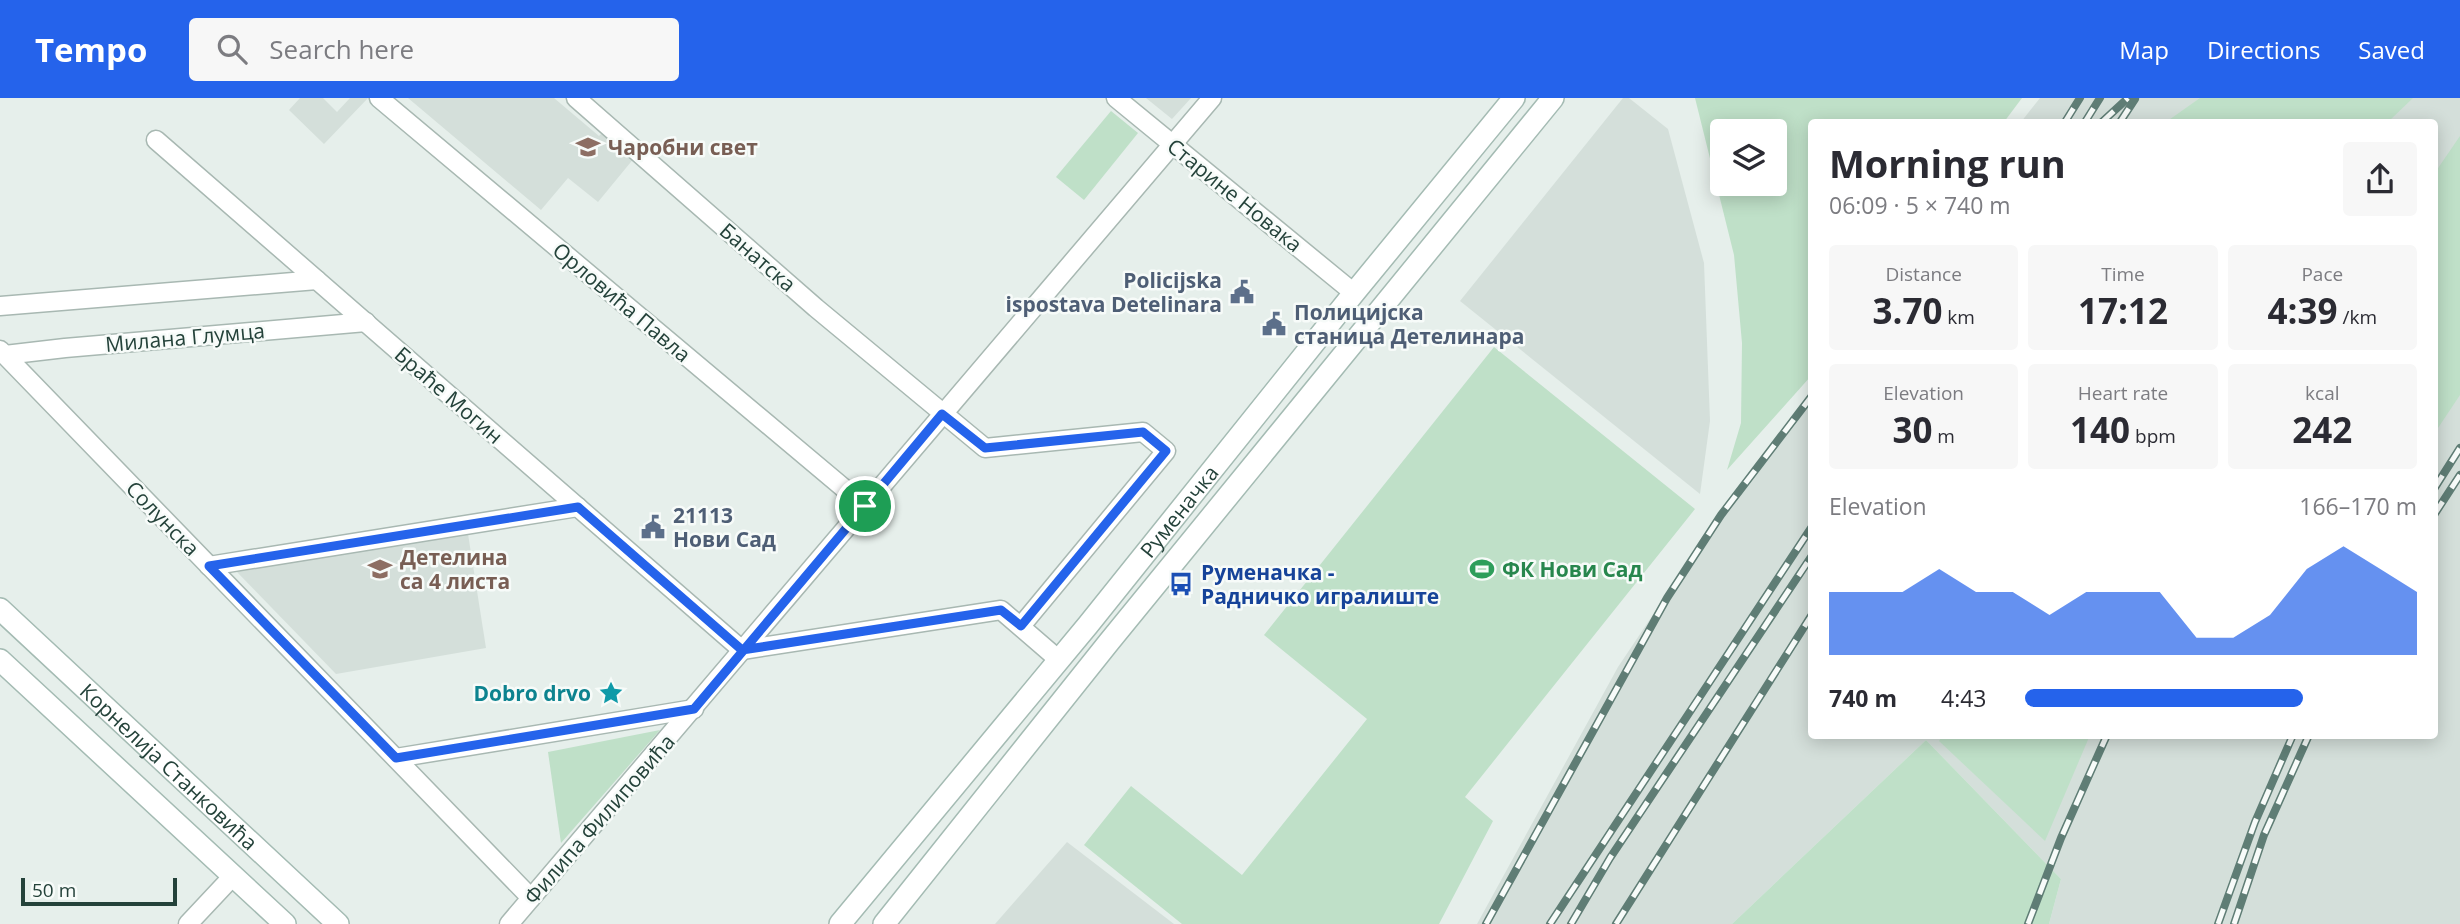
<!DOCTYPE html>
<html lang="en">
<head>
<meta charset="utf-8">
<style>
  :root { --surface:#fff; --page:#f7f7f7; --text:#2b2b33; --muted:#7c7c81; --accent:#2563eb }
  body { margin:0; font-family:"Open Sans",sans-serif; background:var(--page); color:var(--text); height:100vh; display:flex; flex-direction:column; font-size:26px; white-space:nowrap }
  * { box-sizing:border-box; margin:0 }
  p { font-size:23px; color:var(--muted) }
  .icon { flex:none; width:38px; height:38px; fill:none; stroke:currentColor; stroke-width:2; stroke-linecap:round; stroke-linejoin:round }
  .map { position:relative; flex:1; overflow:hidden }
  .details { position:absolute; left:1808px; top:21px; width:630px; height:620px; display:flex; flex-direction:column; background:var(--surface); border-radius:7px; box-shadow:0 4px 18px #0003 }
  .details>* { flex:none }
  .controls { position:absolute; left:1710px; top:21px; display:grid; gap:14px }
  .controls a { display:grid; place-items:center; width:77px; height:77px; border-radius:7px; background:var(--surface); box-shadow:0 4px 18px #0003; font-size:35px }
  .scale { position:absolute; left:21px; bottom:18px; width:156px; box-sizing:border-box; padding-left:7px; border:4px solid #24423a; border-top:0; font-size:19px; line-height:24px; white-space:nowrap; color:#24423a; -webkit-text-stroke:5px #f7fbf9; paint-order:stroke }
  .pin { position:absolute; display:grid; place-items:center; width:60px; height:60px; color:#fff; margin:-30px; border:4px solid #fff; border-radius:50%; box-shadow:0 2px 7px #0007 }
  .round { display:grid; place-items:center; flex:none; width:74px; height:74px; border-radius:7px; background:var(--page) }
  .head { display:flex; align-items:center; justify-content:space-between; height:119px; padding:0 21px }
  h1 { font-size:38px; font-weight:700; line-height:52px }
  .stats { display:grid; grid-template-columns:repeat(3,1fr); gap:10px; height:119px; padding:7px 21px }
  .stats div { display:grid; align-content:center; border-radius:7px; background:var(--page); text-align:center }
  .stats b { font-size:35px; font-weight:700 }
  .stats small { font-size:19px; font-weight:400 }
  .stats p { font-size:19px }
  .chart { height:196px; padding:14px 21px }
  .chart p { display:flex; justify-content:space-between }
  .chart svg { width:100%; height:126px; margin-top:7px; fill:var(--accent); opacity:.7 }
  ul { padding:0 21px; list-style:none; font-size:23px }
  li { display:grid; grid-template-columns:112px 84px 1fr; align-items:center; height:52px }
  li i { height:18px; border-radius:9px; background:var(--accent) }
  header { display:flex; align-items:center; gap:42px; box-sizing:border-box; height:98px; padding:0 35px; background:var(--accent); color:#fff }
  header strong { font-size:33px }
  nav { display:flex; gap:38px; margin-inline-start:auto; font-size:24px }
  .search { width:490px; height:63px; background:var(--page); display:flex; align-items:center; gap:18px; box-sizing:border-box; padding:0 24px; border-radius:7px; color:var(--muted); font-size:26px }
  .map>svg:first-child { display:block }
  .built { fill:#d4dfda }
  .green { fill:#bfe0c8; fill-rule:evenodd }
  .lines { fill:none; stroke-linecap:round; stroke-linejoin:round }
  .minor-casing { stroke:#a8b8b2; stroke-width:21 }
  .secondary-casing { stroke:#a4bbb3; stroke-width:24 }
  .minor { stroke:#fff; stroke-width:18 }
  .secondary { stroke:#fff; stroke-width:21 }
  .rail-casing { stroke:#5f7d75; stroke-width:8 }
  .rail { stroke:#f7fbf9; stroke-width:5; stroke-dasharray:16; stroke-linecap:butt }
  .route-casing { stroke:#fff; stroke-width:14 }
  .route { stroke:#2563eb; stroke-width:9 }
  .labels { text-anchor:middle; dominant-baseline:central; stroke-width:5; stroke-linejoin:round; paint-order:stroke }
  .education-label { font-size:21px; font-weight:bold; fill:#785e54; stroke:#f7fbf9; text-anchor:start }
  .street-label { font-size:21px; fill:#24423a; stroke:#f7fbf9 }
  .service-label { font-size:21px; font-weight:bold; fill:#4e5e75; stroke:#f7fbf9; text-anchor:start }
  .leisure-label { font-size:21px; font-weight:bold; fill:#27864d; stroke:#f7fbf9; text-anchor:start }
  .transit-label { font-size:21px; font-weight:bold; fill:#164399; stroke:#f7fbf9; text-anchor:start }
  .culture-label { font-size:21px; font-weight:bold; fill:#0d838f; stroke:#f7fbf9; text-anchor:end }
</style>
</head>
<body>
<header>
<strong>Tempo</strong>
<div class="search"><svg class="icon" aria-label="search" viewBox="0 0 24 24"><circle cx="10" cy="10" r="6"/><path d="M15 15l6 6"/></svg>Search here</div>
<nav><a>Map</a><a>Directions</a><a>Saved</a></nav>
</header>
<div class="map">
<svg width="2460" height="826" viewBox="0 0 2460 826">
  <rect width="100%" height="100%" fill="#e6efeb"/>
  <!-- built -->
  <g class="built">
    <path d="M300 0H323L337 14 350 0H368L324 46 289 12Z"/>
    <path d="M408 0H554L599 38 604 33 635 59 598 104 568 80 541 112Z"/>
    <path d="M1146 0H1191L1172 21Z"/>
    <path d="M1623 0H1629L1668 31 1704 165 1710 323 1700 396 1460 203Z"/>
    <path d="M2040 0H2460V826H2049L2061 781 1926 642 1732 826H1477L1618 569 1731 400 1811 293V637H2434V24H2021Z"/>
    <path d="M468 436 486 550 336 576 235 472Z"/>
    <path d="M1067 744 1174 826H995Z"/>
  </g>
  <!-- green -->
  <g class="green">
    <path d="M1695 0H2022L2004 24H1811V278L1727 372 1741 325 1742 245 1734 157ZM1722 33H1774V86H1722Z"/>
    <path d="M2200 0H2413L2388 24H2166Z"/>
    <path d="M1111 13 1138 35 1084 102 1056 79Z"/>
    <path d="M2460 38V297L2434 336V76Z"/>
    <path d="M1494 249 1695 411 1465 699 1493 723 1439 826H1182L1084 747 1131 688 1242 777 1367 621 1264 537Z"/>
    <path d="M660 632 561 745 548 654Z"/>
    <path d="M1943 637H2090L2045 743 1939 643Z"/>
    <path d="M1926 642 2061 781 2049 826H1732Z"/>
  </g>
  <g class="lines">
    <!-- minor casing -->
    <g class="minor-casing">
      <g id="minor">
        <path d="M379 0 865 408"/>
        <path d="M576 0 816 210 985 350 1143 334 1166 353 1021 528"/>
        <path d="M1116 0 1354 195"/>
        <path d="M156 42 742 552 1001 512 1059 562"/>
        <path d="M0 208 317 182"/>
        <path d="M0 252 531 800"/>
        <path d="M5 257 65 250 366 224"/>
        <path d="M209 468 578 409"/>
        <path d="M396 660 694 611"/>
        <path d="M188 826 233 778"/>
        <path d="M509 826 1212 0"/>
      </g>
    </g>
    <!-- secondary casing -->
    <g class="secondary-casing">
      <g id="secondary">
        <path id="s1" d="M0 511 338 826"/>
        <path d="M0 562 285 826"/>
        <path id="s2" d="M840 826 1088 527 1354 195 1514 0"/>
        <path d="M884 826 1109 544 1553 0"/>
      </g>
    </g>
    <!-- minor -->
    <use href="#minor" class="minor"/>
    <!-- secondary -->
    <use href="#secondary" class="secondary"/>
    <!-- rail casing -->
    <g class="rail-casing">
      <g id="rail">
        <path d="M2065 24 2080 0"/>
        <path d="M2085 24 2100 0"/>
        <path d="M2102 24 2128 0"/>
        <path d="M2120 24 2135 1"/>
        <path d="M2434 391 2460 350"/>
        <path d="M2434 417 2460 377"/>
        <path d="M1486 826 1667 500 1721 417 1811 299"/>
        <path d="M1550 826 1811 430"/>
        <path d="M1571 826 1610 760 1811 459"/>
        <path d="M1616 826 1811 518"/>
        <path d="M2028 826 2061 740 2107 637"/>
        <path d="M2218 826 2255 724 2293 637"/>
        <path d="M2234 826 2264 737 2309 637"/>
      </g>
    </g>
    <!-- rail -->
    <use href="#rail" class="rail"/>
  </g>
  <g class="lines">
    <!-- route casing -->
    <g class="route-casing">
      <path id="route" d="M865 408 694 611 396 660 209 468 578 409 742 552 1001 512 1021 528 1166 353 1143 334 985 350 942 316 865 408"/>
    </g>
    <!-- route -->
    <use href="#route" class="route"/>
  </g>
  <!-- icons -->
  <defs>
    <g id="school-bare" transform="scale(1.89)"><path d="M0-5L7-2L0 1L-7-2ZM-4 1L0 2.5L4 1V4Q0 6-4 4Z" fill="#8d6e63" stroke="#f7fbf9" stroke-width="2.5" paint-order="stroke"/></g>
    <g id="civic-bare" transform="scale(1.89)"><path d="M-.6-6.5H3V-4.5H.6V-3L4-1V1h2V6H-6V1h2V-1L-.6-3ZM-1.2 2.5V6h2.4V2.5Z" fill="#5c6f8a" stroke="#f7fbf9" stroke-width="2.5" paint-order="stroke"/></g>
    <g id="stadium-bare" transform="scale(1.89)"><path d="M0-5a6.5 5 0 1 0 0 10a6.5 5 0 1 0 0-10ZM-3.5-1.8h7v3.6h-7Z" fill="#2e9e5b" stroke="#f7fbf9" stroke-width="2.5" paint-order="stroke"/></g>
    <g id="bus-bare" transform="scale(1.89)"><path d="M-5-6H5V4H4V6H2V4H-2V6H-4V4H-5ZM-3.5-4V0h7V-4ZM-3.5 1.2v1.5H-2V1.2ZM2 1.2v1.5H3.5V1.2Z" fill="#1a4fb4" stroke="#f7fbf9" stroke-width="2.5" paint-order="stroke"/></g>
    <g id="sight-bare" transform="scale(1.89)"><path d="M0-6L1.8-2.2L6-1.7L2.9 1.2L3.7 5.4L0 3.3L-3.7 5.4L-2.9 1.2L-6-1.7L-1.8-2.2Z" fill="#0f9aa8" stroke="#f7fbf9" stroke-width="2.5" paint-order="stroke"/></g>
  </defs>
  <g fill-rule="evenodd">
    <use href="#school-bare" x="588" y="49"/>
    <use href="#civic-bare" x="1242" y="194"/>
    <use href="#civic-bare" x="1274" y="226"/>
    <use href="#civic-bare" x="653" y="429"/>
    <use href="#school-bare" x="380" y="471"/>
    <use href="#stadium-bare" x="1482" y="471"/>
    <use href="#bus-bare" x="1181" y="486"/>
    <use href="#sight-bare" x="611" y="595"/>
  </g>
  <g class="labels">
    <!-- education labels -->
    <g class="education-label">
      <text x="608" y="49">Чаробни свет</text>
      <text x="400" y="459">Детелина<tspan x="400" dy="24">са 4 листа</tspan></text>
    </g>
    <!-- street labels -->
    <g class="street-label">
      <text transform="translate(1235 97) rotate(39)">Старине Новака</text>
      <text transform="translate(758 159) rotate(41)">Банатска</text>
      <text transform="translate(622 204) rotate(40)">Орловића Павла</text>
      <text transform="translate(185 239) rotate(-5)">Милана Глумца</text>
      <text transform="translate(449 297) rotate(41)">Браће Могин</text>
      <text stroke="none"><textPath href="#s2" startOffset="534">Руменачка</textPath></text>
      <text transform="translate(163 420) rotate(46)">Солунска</text>
      <text stroke="none"><textPath href="#s1" startOffset="231">Корнелија Станковића</textPath></text>
      <text transform="translate(599 721) rotate(-49)">Филипа Филиповића</text>
    </g>
    <!-- service labels -->
    <g class="service-label">
      <text x="1222" y="182" text-anchor="end">Policijska<tspan x="1222" dy="24">ispostava Detelinara</tspan></text>
      <text x="1294" y="214">Полицијска<tspan x="1294" dy="24">станица Детелинара</tspan></text>
      <text x="673" y="417">21113<tspan x="673" dy="24">Нови Сад</tspan></text>
    </g>
    <!-- leisure labels -->
    <g class="leisure-label">
      <text x="1502" y="471">ФК Нови Сад</text>
    </g>
    <!-- transit labels -->
    <g class="transit-label">
      <text x="1201" y="474">Руменачка -<tspan x="1201" dy="24">Радничко игралиште</tspan></text>
    </g>
    <!-- culture labels -->
    <g class="culture-label">
      <text x="591" y="595">Dobro drvo</text>
    </g>
  </g>
</svg>
<div class="controls">
<a><svg class="icon" aria-label="layers" viewBox="0 0 24 24"><path d="M12 4l9 5-9 5-9-5zM3 14l9 5 9-5"/></svg></a>
</div>
<div class="scale">50 m</div>
<div class="pin" style="left:865px;top:408px;background:#1e9e55"><svg class="icon" aria-label="arrive" viewBox="0 0 24 24"><path d="M6 21V4h12l-3 4 3 4H6"/></svg></div>
<section class="details">
<div class="head"><div><h1>Morning run</h1><p>06:09 · 5 × 740 m</p></div><a class="round"><svg class="icon" aria-label="share" viewBox="0 0 24 24"><path d="M12 15V3M7 8l5-5 5 5M5 13v7h14v-7"/></svg></a></div>
<div class="stats">
<div><p>Distance</p><b>3.70<small> km</small></b></div>
<div><p>Time</p><b>17:12</b></div>
<div><p>Pace</p><b>4:39<small> /km</small></b></div>
</div>
<div class="stats">
<div><p>Elevation</p><b>30<small> m</small></b></div>
<div><p>Heart rate</p><b>140<small> bpm</small></b></div>
<div><p>kcal</p><b>242</b></div>
</div>
<div class="chart"><p><span>Elevation</span>166–170 m</p>
<svg viewBox="0 0 160 44" preserveAspectRatio="none"><path d="M0 44V22L10 22L20 22L30 14L40 22L50 22L60 30L70 22L80 22L90 22L100 38L110 38L120 30L130 14L140 6L150 14L160 22V44z"/></svg>
</div>
<ul>
<li><b>740 m</b>4:43<i style="width:71%"></i></li>
</ul>
</section>
</div>
</body>
</html>
